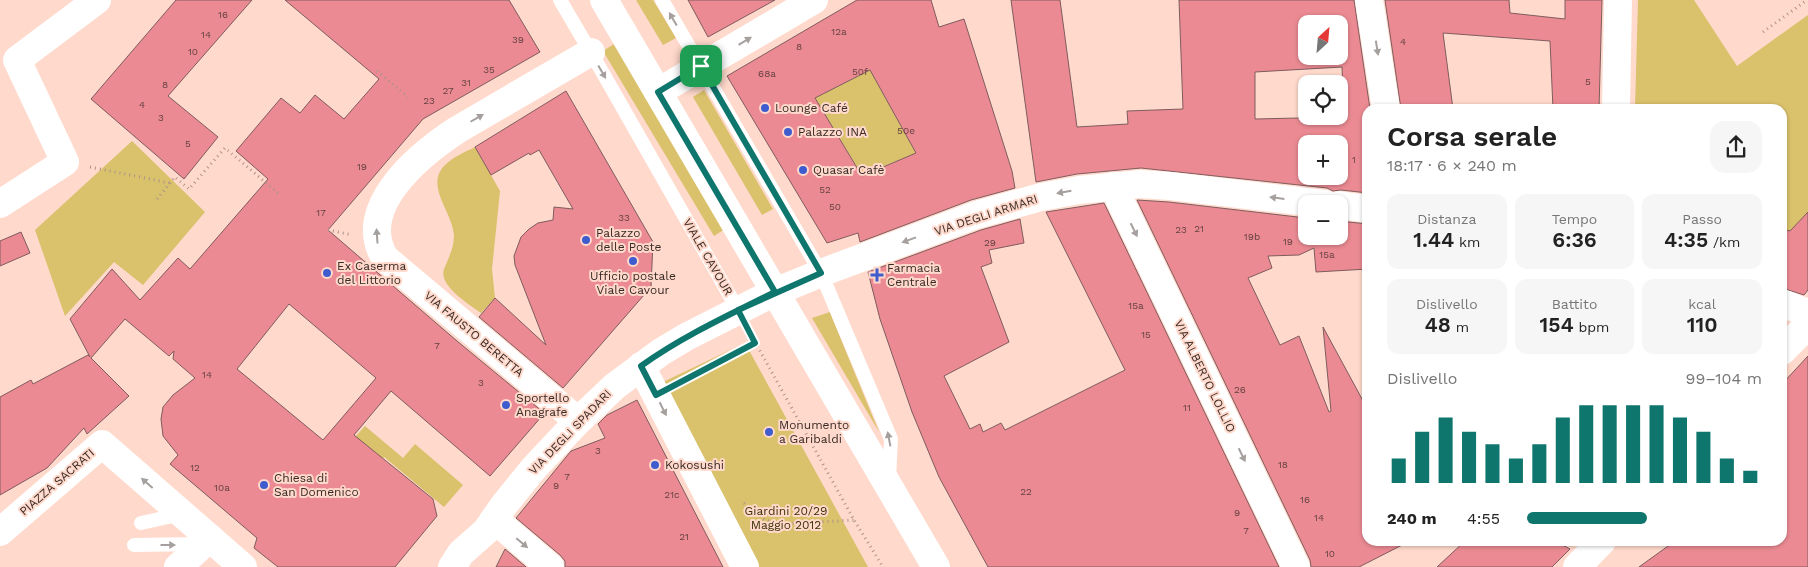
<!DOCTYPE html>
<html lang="it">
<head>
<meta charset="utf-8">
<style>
  :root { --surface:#fff; --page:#f6f6f6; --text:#222; --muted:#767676; --accent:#0f766e }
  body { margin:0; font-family:"Work Sans",sans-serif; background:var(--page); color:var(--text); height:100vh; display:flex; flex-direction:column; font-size:19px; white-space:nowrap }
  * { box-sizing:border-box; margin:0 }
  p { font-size:16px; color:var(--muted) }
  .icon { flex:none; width:28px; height:28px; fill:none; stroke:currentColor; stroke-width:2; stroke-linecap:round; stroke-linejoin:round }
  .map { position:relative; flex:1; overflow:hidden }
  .drawer { position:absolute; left:1362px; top:104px; width:425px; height:442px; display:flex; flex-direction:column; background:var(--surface); border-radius:15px; box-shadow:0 1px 4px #0004 }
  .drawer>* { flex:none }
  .needle { width:32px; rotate:26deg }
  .buttons { position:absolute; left:1298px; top:15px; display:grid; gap:10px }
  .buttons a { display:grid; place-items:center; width:50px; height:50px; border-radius:10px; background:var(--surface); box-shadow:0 1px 4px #0004; font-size:25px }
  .pin { position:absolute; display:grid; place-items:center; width:42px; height:42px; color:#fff; margin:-21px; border-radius:10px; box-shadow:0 2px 8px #0006 }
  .round { display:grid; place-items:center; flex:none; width:52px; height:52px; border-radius:15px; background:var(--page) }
  .head { display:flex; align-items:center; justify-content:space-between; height:85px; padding:0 25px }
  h1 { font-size:28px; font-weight:600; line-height:38px }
  .figures { display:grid; grid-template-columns:repeat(3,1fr); gap:8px; height:85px; padding:5px 25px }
  .figures div { display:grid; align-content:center; border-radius:12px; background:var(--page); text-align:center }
  .figures b { font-size:21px; font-weight:600 }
  .figures small { font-size:14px; font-weight:400 }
  .figures p { font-size:14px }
  .chart { height:140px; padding:10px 25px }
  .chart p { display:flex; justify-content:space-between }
  .chart svg { width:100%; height:90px; margin-top:5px; stroke:var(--accent); stroke-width:6 }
  ul { padding:0 25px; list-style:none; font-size:16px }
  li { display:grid; grid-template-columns:80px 60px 1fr; align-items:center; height:38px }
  li i { height:12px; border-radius:6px; background:var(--accent) }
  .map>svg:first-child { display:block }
  .green { fill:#dac16b }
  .building { fill:#eb8a93; stroke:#7f5c5e; fill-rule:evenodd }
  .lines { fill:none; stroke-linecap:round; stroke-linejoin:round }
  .path { stroke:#af9389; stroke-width:3; stroke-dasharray:1 4; stroke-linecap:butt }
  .lane { stroke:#fff; stroke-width:14 }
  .street { stroke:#fff; stroke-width:28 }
  .secondary { stroke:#fff; stroke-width:28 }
  .oneway { fill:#a59f9d }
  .route-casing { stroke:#fff; stroke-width:10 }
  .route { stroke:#0f766e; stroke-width:6 }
  .poi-dot { fill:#3f5cce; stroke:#ffd9cb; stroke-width:2 }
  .labels { text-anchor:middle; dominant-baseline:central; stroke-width:4; stroke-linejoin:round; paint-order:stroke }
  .number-label { font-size:10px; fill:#654240 }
  .poi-label { font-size:12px; fill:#382a25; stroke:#ffd9cb; text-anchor:start }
  .street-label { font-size:12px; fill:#382a25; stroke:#ffd9cb }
  .park-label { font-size:12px; fill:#3d3208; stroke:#ffd9cb }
</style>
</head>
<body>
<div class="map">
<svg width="1808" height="567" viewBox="0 0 1808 567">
  <rect width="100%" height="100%" fill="#ffd9cb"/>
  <!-- green -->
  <g class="green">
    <path d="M636 0H653L676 38 663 45Z"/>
    <path d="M1638 0H1694L1737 66 1808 15V212L1790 231 1783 229 1782 109H1635Z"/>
    <path d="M614 44 725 229 714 236 603 51Z"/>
    <path d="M870 70 916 153 862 175 815 98Z"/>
    <path d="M704 90 773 209 762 215 693 97Z"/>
    <path d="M132 141 205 212 143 285 114 262 65 316 35 230Z"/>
    <path d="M475 147 500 191 492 269 495 298 481 313C470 305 438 286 444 269 448 259 454 248 454 236 453 212 424 186 445 165 453 157 465 152 475 147Z"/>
    <path d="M830 312 833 320 879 432 812 318Z"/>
    <path d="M745 343 868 567H757L663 382Z"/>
    <path d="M365 426 403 458 415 444 463 485 444 507 384 457 375 468 348 445Z"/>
  </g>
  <!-- building -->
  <g class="building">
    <path d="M176 0H252L168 96 218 137 184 179 91 99Z"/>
    <path d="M285 0H509L540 52 423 119 328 230 457 341 543 412 541 414 542 416 490 476 391 391 354 435 433 499 437 516 395 567H278L254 548 257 538 170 464 178 455 163 436 161 419 163 407 173 395 195 378 173 359 174 351 169 356 125 319 91 358 129 396 87 434 84 428 47 468 0 495V397L31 380 33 384 88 355 90 357 70 319 112 269 140 300 178 258 190 269 268 179 236 151 281 98 300 113 315 95 344 119 379 79ZM289 304 376 378 323 440 237 369Z"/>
    <path d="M688 0H775L708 37Z"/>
    <path d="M857 0H931L939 27 964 19 1012 171 1015 188 971 200 860 242 858 233 827 243 727 76ZM870 70 916 153 862 176 815 98Z"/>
    <path d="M1011 0H1060L1077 127 1128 124 1127 111 1183 109 1179 0H1354L1370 109H1368V193L1341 190 1333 191 1327 188 1141 168 1077 174 1036 182ZM1306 24H1339V56H1306ZM1342 67 1344 117 1255 119V72ZM1306 144H1339V176H1306Z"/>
    <path d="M1385 0H1509L1510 13 1565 19V0H1602L1599 109H1553L1550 41 1443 33 1453 109H1401Z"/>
    <path d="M566 91 653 242 651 287 563 388 479 317 495 298 546 345 515 265 514 256 521 237 529 229 538 223 553 220 554 207 573 209 539 150 530 155 529 153 491 175 475 147Z"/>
    <path d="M1137 200 1169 202 1306 218V236H1339V221L1368 224V269L1316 272 1314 248 1299 255 1268 256 1272 268 1248 278 1280 345 1299 336 1329 412 1331 411 1323 327 1368 410V541H1410L1359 567H1311L1310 560Z"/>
    <path d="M1104 203 1279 567H988L939 477 912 412 880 319 868 272 981 230 1020 219 1024 243 989 250 992 263 981 267 1009 342 944 376 970 429 980 424 983 432 1001 423 1005 430 1125 370 1046 212Z"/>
    <path d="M1808 212V290L1804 295 1782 288V229L1790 231Z"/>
    <path d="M21 232 30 253 0 266V241Z"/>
    <path d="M1808 356V567H1639L1675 541H1782V384Z"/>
    <path d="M637 400 723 567H565V561L560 555 516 518 571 451 605 438 598 424 607 415Z"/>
    <path d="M1465 541H1555L1570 549 1552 567H1437Z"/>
    <path d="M505 549 526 567H496Z"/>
  </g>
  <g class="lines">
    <!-- path -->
    <g class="path">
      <path d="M1763 32 1807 0"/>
      <path d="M377 71 408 97"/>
      <path d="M90 167 170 183"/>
      <path d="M157 199 175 177 189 189 225 148 278 193"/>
      <path d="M1782 203 1786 204"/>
      <path d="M328 230 352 235"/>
      <path d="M750 333 854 520 883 567"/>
      <path d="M679 384 755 343"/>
      <path d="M744 503 765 520 783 524 854 520"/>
    </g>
    <!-- lane -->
    <g class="lane">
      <path d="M560 0 600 68 738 310"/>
      <path d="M662 0 821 273 891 439 889 479"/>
      <path d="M141 523 182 514"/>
      <path d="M134 545 200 544"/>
    </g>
    <!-- street -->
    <g class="street">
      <path d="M1369 0 1386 109"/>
      <path d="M658 92 814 0"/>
      <path d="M1616 109 1618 0"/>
      <path d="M1113 186 1296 567"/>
      <path d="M0 204 65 162 17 60 97 0"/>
      <path d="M1339 205 1368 209"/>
      <path d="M1782 303 1808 313"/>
      <path d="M1782 351 1808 325"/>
      <path d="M641 366 745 567"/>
      <path d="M578 421 385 258C354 208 419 155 457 130L591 52"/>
      <path d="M494 519 550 567"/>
      <path d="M0 532 102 444 243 567"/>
      <path d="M178 567 210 538"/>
      <path d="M452 567 461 553 486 531 504 505 534 468 578 421 615 386 661 352 686 337 775 292 821 273 976 215 1041 197 1079 190 1140 184 1170 186 1325 204"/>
      <path d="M1577 567 1602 541"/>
    </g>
    <!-- secondary -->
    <path class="secondary" d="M604 0 936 567"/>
  </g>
  <!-- one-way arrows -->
  <defs><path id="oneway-solid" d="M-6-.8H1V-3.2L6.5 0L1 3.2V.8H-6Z" transform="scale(1.25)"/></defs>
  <g class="oneway">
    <use href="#oneway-solid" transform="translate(673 19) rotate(-120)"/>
    <use href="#oneway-solid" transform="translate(745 41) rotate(-31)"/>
    <use href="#oneway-solid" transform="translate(1377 48) rotate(81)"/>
    <use href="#oneway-solid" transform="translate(602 72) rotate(60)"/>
    <use href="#oneway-solid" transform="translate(477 118) rotate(-30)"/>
    <use href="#oneway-solid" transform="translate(1064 192) rotate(170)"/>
    <use href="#oneway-solid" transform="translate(1277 198) rotate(-173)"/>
    <use href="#oneway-solid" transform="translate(1134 230) rotate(64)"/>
    <use href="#oneway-solid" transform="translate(377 236) rotate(-94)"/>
    <use href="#oneway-solid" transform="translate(909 240) rotate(160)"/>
    <use href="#oneway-solid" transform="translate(663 409) rotate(63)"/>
    <use href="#oneway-solid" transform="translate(889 439) rotate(-101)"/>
    <use href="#oneway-solid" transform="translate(1242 455) rotate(64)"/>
    <use href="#oneway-solid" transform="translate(147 483) rotate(-139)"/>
    <use href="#oneway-solid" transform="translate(522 543) rotate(40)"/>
    <use href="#oneway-solid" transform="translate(168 545)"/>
  </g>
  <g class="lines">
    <!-- route casing -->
    <g class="route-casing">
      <path id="route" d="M701 66 658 92 775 292C729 315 683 336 641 366L656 395 755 343 738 310 821 273 701 66"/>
    </g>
    <!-- route -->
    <use href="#route" class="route"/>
  </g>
  <!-- markers -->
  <g class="poi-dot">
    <circle cx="765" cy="108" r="5"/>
    <circle cx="788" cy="132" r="5"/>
    <circle cx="803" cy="170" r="5"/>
    <circle cx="586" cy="240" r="5"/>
    <circle cx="633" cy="261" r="5"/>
    <circle cx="327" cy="273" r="5"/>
    <path d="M874.5 267.5h5v5h5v5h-5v5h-5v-5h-5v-5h5z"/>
    <circle cx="506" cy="405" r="5"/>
    <circle cx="769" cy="432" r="5"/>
    <circle cx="655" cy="465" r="5"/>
    <circle cx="264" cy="485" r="5"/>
  </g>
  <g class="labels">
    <!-- number labels -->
    <g class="number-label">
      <text x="223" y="14">16</text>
      <text x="839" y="31">12a</text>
      <text x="206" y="34">14</text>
      <text x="518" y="39">39</text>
      <text x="1403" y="41">4</text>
      <text x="799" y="46">8</text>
      <text x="193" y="51">10</text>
      <text x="489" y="69">35</text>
      <text x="860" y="71">50f</text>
      <text x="767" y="73">68a</text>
      <text x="1588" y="81">5</text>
      <text x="466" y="82">31</text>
      <text x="165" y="84">8</text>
      <text x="448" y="90">27</text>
      <text x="429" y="100">23</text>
      <text x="142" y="104">4</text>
      <text x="161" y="117">3</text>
      <text x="906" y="130">50e</text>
      <text x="188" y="143">5</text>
      <text x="1354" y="159">1</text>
      <text x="362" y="166">19</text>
      <text x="825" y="189">52</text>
      <text x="835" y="206">50</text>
      <text x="321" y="212">17</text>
      <text x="624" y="217">33</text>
      <text x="1199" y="228">21</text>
      <text x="1181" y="229">23</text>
      <text x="1252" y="236">19b</text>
      <text x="1288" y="241">19</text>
      <text x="990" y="242">29</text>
      <text x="1327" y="254">15a</text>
      <text x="1136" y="305">15a</text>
      <text x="1146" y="334">15</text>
      <text x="437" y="345">7</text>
      <text x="207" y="374">14</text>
      <text x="481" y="382">3</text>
      <text x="1240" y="389">26</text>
      <text x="1187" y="407">11</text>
      <text x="598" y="450">3</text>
      <text x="1283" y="464">18</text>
      <text x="195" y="467">12</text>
      <text x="567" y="476">7</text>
      <text x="556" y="485">9</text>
      <text x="222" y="487">10a</text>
      <text x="1026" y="491">22</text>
      <text x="672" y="494">21c</text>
      <text x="1305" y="499">16</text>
      <text x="1237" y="512">9</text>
      <text x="1319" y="517">14</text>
      <text x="1246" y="530">7</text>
      <text x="684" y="536">21</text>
      <text x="1330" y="553">10</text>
    </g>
    <!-- poi labels -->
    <g class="poi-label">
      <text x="775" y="108">Lounge Café</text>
      <text x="798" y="132">Palazzo INA</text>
      <text x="813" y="170">Quasar Cafè</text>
      <text x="596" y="233">Palazzo<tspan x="596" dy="14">delle Poste</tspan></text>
      <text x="337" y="266">Ex Caserma<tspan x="337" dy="14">del Littorio</tspan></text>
      <text x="887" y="268">Farmacia<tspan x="887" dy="14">Centrale</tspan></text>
      <text x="633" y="276" text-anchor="middle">Ufficio postale<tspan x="633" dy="14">Viale Cavour</tspan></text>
      <text x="516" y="398">Sportello<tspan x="516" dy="14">Anagrafe</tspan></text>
      <text x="779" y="425">Monumento<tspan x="779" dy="14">a Garibaldi</tspan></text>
      <text x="665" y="465">Kokosushi</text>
      <text x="274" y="478">Chiesa di<tspan x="274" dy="14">San Domenico</tspan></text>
    </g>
    <!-- street labels -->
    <g class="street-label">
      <text transform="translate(986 215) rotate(-18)">VIA DEGLI ARMARI</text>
      <text transform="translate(708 257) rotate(60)">VIALE CAVOUR</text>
      <text transform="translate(474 334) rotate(40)">VIA FAUSTO BERETTA</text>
      <text transform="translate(1205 376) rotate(64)">VIA ALBERTO LOLLIO</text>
      <text transform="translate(570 432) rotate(-46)">VIA DEGLI SPADARI</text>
      <text transform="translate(57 482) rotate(-41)">PIAZZA SACRATI</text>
    </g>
    <!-- park labels -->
    <g class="park-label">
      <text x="786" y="511">Giardini 20/29<tspan x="786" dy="14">Maggio 2012</tspan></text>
    </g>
  </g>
</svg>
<div class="buttons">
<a><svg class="needle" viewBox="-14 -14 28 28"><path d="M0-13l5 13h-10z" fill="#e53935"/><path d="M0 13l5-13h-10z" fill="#767676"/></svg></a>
<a><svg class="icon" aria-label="locate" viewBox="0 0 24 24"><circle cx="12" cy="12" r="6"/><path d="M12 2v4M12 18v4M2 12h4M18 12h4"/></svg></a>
<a>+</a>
<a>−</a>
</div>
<div class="pin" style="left:701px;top:66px;background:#1e9e55"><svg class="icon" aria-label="arrive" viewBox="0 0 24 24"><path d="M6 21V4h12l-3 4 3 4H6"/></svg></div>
<section class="drawer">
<div class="head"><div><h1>Corsa serale</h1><p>18:17 · 6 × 240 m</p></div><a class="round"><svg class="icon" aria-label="share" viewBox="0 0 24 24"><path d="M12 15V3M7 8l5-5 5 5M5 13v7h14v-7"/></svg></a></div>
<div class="figures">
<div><p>Distanza</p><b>1.44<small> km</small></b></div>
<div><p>Tempo</p><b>6:36</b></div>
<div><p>Passo</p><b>4:35<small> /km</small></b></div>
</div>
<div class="figures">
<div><p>Dislivello</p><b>48<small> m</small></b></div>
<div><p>Battito</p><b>154<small> bpm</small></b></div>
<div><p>kcal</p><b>110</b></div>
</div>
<div class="chart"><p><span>Dislivello</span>99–104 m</p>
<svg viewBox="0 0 160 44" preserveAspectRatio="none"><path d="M5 44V32M15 44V19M25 44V12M35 44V19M45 44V25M55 44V32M65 44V25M75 44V12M85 44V6M95 44V6M105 44V6M115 44V6M125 44V12M135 44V19M145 44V32M155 44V38"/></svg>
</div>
<ul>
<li><b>240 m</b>4:55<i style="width:51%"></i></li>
</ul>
</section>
</div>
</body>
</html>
